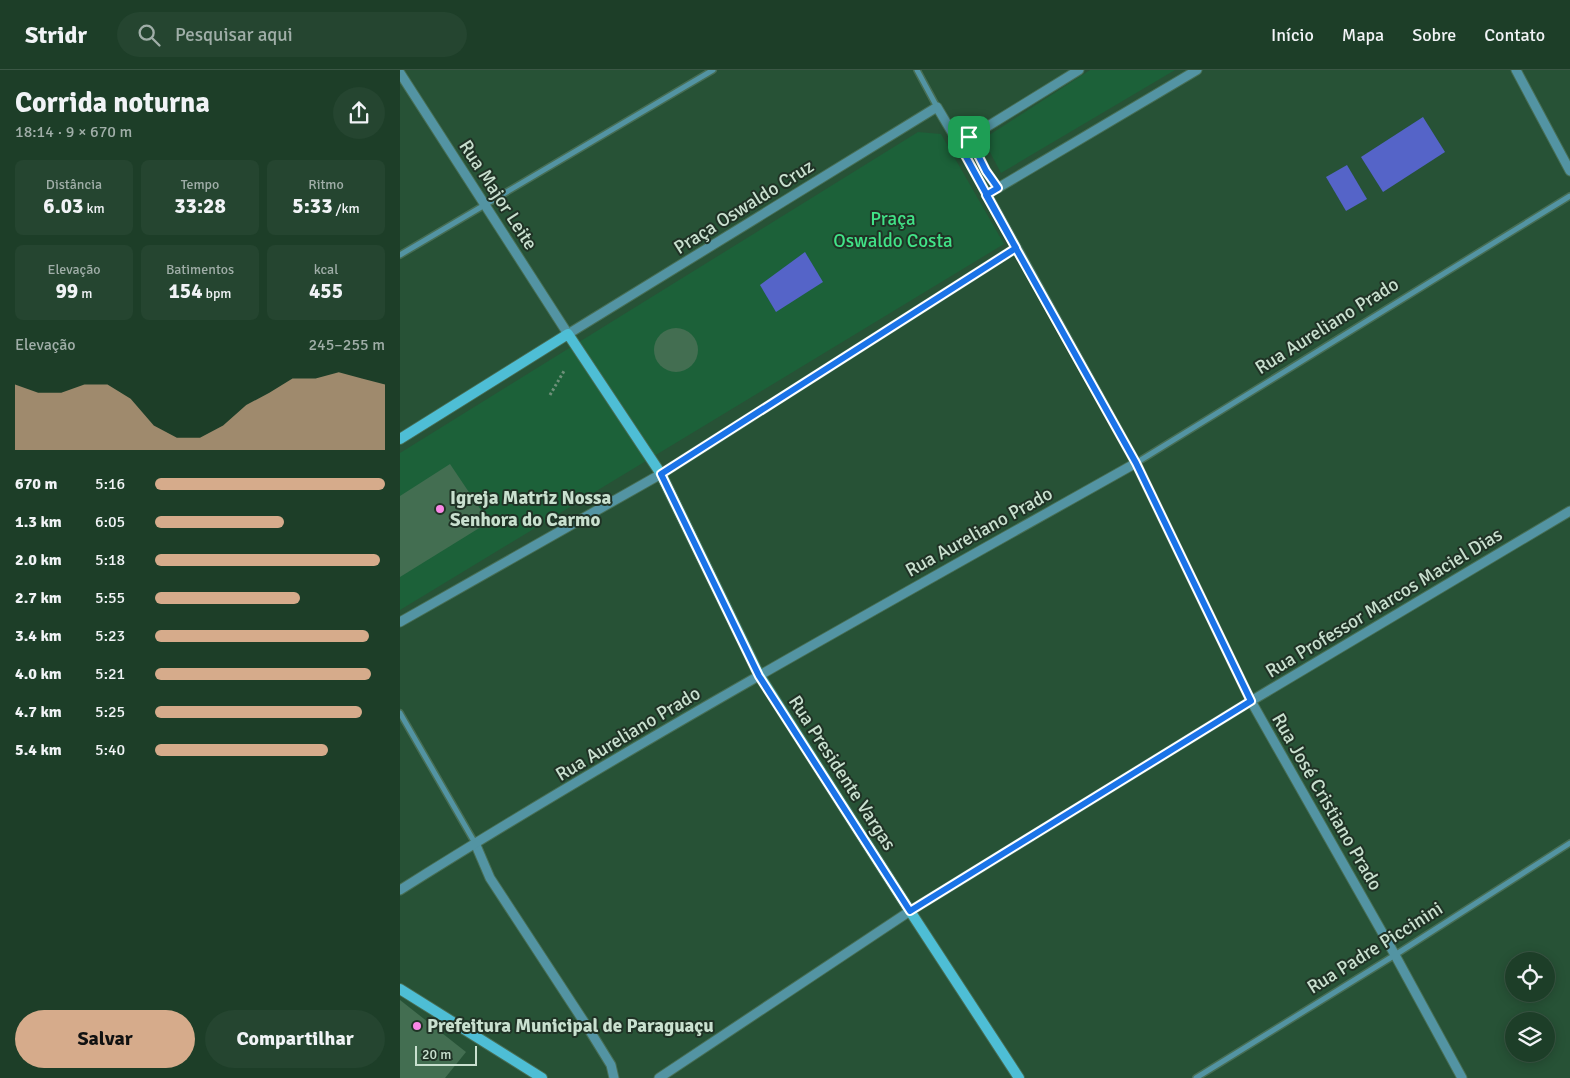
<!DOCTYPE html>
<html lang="pt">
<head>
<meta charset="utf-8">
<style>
  :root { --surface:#1d3e28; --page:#254530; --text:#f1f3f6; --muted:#a0aea8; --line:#3b5745; --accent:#d6ab8b }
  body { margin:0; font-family:Signika,sans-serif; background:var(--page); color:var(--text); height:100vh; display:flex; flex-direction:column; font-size:19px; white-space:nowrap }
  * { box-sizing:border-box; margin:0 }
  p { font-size:16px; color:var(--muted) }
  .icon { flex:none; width:28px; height:28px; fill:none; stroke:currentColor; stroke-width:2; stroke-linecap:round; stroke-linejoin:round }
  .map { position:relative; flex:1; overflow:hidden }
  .side { display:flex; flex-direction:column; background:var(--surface); width:400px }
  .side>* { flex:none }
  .controls { position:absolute; left:1105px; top:882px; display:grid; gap:10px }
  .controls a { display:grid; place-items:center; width:50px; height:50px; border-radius:50%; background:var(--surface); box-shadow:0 2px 12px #0003,0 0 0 1px var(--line); font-size:25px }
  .scale { position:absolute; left:15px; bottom:12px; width:62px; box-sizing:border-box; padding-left:5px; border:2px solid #c9e0cf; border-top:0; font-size:14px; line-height:18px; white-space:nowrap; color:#c9e0cf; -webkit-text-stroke:4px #203326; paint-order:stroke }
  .pin { position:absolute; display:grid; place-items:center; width:42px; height:42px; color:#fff; margin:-21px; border-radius:10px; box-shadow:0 2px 8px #0006 }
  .round { display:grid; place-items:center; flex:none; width:52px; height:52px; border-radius:26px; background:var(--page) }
  .head { display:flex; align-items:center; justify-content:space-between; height:85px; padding:0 15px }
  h1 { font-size:28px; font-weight:800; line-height:38px }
  .stats { display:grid; grid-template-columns:repeat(3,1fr); gap:8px; height:85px; padding:5px 15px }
  .stats div { display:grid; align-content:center; border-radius:8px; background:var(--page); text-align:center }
  .stats b { font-size:21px; font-weight:800 }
  .stats small { font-size:14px; font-weight:400 }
  .stats p { font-size:14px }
  .chart { height:140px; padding:10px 15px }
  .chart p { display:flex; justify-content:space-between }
  .chart svg { width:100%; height:90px; margin-top:5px; fill:var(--accent); opacity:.7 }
  .cta { display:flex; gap:10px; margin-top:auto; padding:10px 15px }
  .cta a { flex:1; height:58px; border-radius:30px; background:var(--accent); color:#111; font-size:20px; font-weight:800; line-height:58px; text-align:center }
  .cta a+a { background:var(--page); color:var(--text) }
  ul { padding:0 15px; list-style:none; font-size:16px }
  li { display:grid; grid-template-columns:80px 60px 1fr; align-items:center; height:38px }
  li i { height:12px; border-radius:6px; background:var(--accent) }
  header { display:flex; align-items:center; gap:30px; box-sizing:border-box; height:70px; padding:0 25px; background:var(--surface); border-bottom:1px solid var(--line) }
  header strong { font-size:24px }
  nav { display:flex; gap:28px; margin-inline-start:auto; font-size:18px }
  .search { width:350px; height:45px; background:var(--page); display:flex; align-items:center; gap:12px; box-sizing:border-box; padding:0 18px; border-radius:28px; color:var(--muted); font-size:19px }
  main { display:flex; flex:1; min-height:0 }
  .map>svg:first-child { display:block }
  .green { fill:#1c6139 }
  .water { fill:#5564c8 }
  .building { fill:#436e51 }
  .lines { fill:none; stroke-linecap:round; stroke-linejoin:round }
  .minor-casing { stroke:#476e55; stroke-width:8 }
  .tertiary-casing { stroke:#476e55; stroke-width:11 }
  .secondary-casing { stroke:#476e55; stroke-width:12 }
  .path { stroke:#6e9079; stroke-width:3; stroke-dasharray:2.5 2.5; stroke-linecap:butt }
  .minor { stroke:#5394a3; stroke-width:5 }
  .tertiary { stroke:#5394a3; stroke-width:9 }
  .secondary { stroke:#4ebed5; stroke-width:10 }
  .route-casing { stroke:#fff; stroke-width:10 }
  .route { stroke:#1a73e8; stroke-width:6 }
  .poi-dot { fill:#fa87e7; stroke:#203326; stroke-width:2 }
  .labels { text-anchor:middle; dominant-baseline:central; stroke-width:4; stroke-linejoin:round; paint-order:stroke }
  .street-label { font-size:19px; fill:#c9e0cf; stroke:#203326 }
  .park-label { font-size:19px; fill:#41e387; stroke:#203326 }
  .poi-label { font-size:19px; font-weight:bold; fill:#c9e0cf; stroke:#203326; text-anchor:start }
</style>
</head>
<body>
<header>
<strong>Stridr</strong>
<div class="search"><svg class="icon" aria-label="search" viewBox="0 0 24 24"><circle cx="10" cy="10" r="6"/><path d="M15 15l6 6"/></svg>Pesquisar aqui</div>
<nav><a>Início</a><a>Mapa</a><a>Sobre</a><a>Contato</a></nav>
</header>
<main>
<section class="side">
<div class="head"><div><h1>Corrida noturna</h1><p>18:14 · 9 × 670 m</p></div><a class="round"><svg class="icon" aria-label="share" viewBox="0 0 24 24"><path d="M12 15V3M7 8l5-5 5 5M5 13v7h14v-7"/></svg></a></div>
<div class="stats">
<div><p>Distância</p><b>6.03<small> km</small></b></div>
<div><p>Tempo</p><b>33:28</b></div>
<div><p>Ritmo</p><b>5:33<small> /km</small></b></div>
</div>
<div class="stats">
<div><p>Elevação</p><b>99<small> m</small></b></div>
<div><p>Batimentos</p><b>154<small> bpm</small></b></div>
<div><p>kcal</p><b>455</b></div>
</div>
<div class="chart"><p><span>Elevação</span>245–255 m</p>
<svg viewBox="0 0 160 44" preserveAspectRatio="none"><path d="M0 44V12L10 16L20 16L30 12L40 12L50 19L60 32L70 38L80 38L90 32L100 22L110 16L120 9L130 9L140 6L150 9L160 12V44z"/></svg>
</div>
<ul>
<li><b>670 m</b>5:16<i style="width:100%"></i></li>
<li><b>1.3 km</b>6:05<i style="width:56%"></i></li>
<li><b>2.0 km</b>5:18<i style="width:98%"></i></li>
<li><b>2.7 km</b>5:55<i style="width:63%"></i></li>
<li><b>3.4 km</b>5:23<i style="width:93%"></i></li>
<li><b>4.0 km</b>5:21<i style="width:94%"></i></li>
<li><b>4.7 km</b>5:25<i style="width:90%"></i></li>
<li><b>5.4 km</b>5:40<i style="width:75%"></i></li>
</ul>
<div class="cta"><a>Salvar</a><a>Compartilhar</a></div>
</section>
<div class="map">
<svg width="1170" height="1008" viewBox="0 0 1170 1008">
  <rect width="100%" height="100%" fill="#275236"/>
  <!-- green -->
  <g class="green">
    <path d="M690 0H775L601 103 583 69Z"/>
    <path d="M518 62 541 64 604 174 0 540V383Z"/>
  </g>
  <!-- water -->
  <g class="water">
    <path d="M1023 47 1045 82 983 122 961 87Z"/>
    <path d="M947 95 967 129 946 141 926 107Z"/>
    <path d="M405 182 423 212 376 242 360 215Z"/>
  </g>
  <!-- building -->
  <g class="building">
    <circle cx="276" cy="280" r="22"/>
    <path d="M50 394 89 452 0 507V426Z"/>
    <path d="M0 930 66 982 45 1008H0Z"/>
  </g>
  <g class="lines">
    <!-- minor casing -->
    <g class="minor-casing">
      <g id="minor">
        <path d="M517 0 537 37"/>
        <path d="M0 185 313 0"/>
        <path d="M736 393 1170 126"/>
        <path d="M0 643 75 773"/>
        <path d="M796 1008 995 885 1170 773"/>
      </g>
    </g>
    <!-- tertiary casing -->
    <g class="tertiary-casing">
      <g id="tertiary">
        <path d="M1116 0 1170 101"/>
        <path d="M0 3 168 264 537 37 559 74 736 393 851 631 995 885 1062 1008"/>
        <path d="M569 67 586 101 598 118"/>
        <path d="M559 74 679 0"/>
        <path d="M586 125 797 0"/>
        <path d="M0 552 261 404 616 178"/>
        <path d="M75 773 90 808 190 961 211 995 214 1008"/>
        <path d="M0 820C240 669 489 532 736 393"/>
        <path d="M259 1008 510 841 851 631 1170 441"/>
      </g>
    </g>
    <!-- secondary casing -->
    <g class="secondary-casing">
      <g id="secondary">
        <path d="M0 369 168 264 261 404 359 605 510 841 619 1008"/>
        <path d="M0 919 142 1008"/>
      </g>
    </g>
    <!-- path -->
    <path class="path" d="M150 325 164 301"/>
    <!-- minor -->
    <use href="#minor" class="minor"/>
    <!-- tertiary -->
    <use href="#tertiary" class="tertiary"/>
    <!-- secondary -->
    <use href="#secondary" class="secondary"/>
  </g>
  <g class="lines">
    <!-- route casing -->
    <g class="route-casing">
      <path id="route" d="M569 67 559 74 616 178 261 404 359 606 510 841 851 631 736 393 586 125 598 118 586 101 569 67"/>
    </g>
    <!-- route -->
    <use href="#route" class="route"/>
  </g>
  <!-- markers -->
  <g class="poi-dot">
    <circle cx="40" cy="439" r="5"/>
    <circle cx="17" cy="956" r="5"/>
  </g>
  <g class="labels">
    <!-- street labels -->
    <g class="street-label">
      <text transform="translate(98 125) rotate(57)">Rua Major Leite</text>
      <text transform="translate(344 137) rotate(-32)">Praça Oswaldo Cruz</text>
      <text transform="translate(927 256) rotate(-32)">Rua Aureliano Prado</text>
      <text transform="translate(579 462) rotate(-29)">Rua Aureliano Prado</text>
      <text transform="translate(984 533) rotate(-31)">Rua Professor Marcos Maciel Dias</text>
      <text transform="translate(228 664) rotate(-31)">Rua Aureliano Prado</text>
      <text transform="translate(442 703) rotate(57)">Rua Presidente Vargas</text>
      <text transform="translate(927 732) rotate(60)">Rua José Cristiano Prado</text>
      <text transform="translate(975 878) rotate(-32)">Rua Padre Piccinini</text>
    </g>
    <!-- park labels -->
    <g class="park-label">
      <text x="493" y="149">Praça<tspan x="493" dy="22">Oswaldo Costa</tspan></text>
    </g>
    <!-- poi labels -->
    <g class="poi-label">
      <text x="50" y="428">Igreja Matriz Nossa<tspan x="50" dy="22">Senhora do Carmo</tspan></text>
      <text x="27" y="956">Prefeitura Municipal de Paraguaçu</text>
    </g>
  </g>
</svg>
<div class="controls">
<a><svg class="icon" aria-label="locate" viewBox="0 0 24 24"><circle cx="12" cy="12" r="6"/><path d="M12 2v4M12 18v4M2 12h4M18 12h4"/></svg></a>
<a><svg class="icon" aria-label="layers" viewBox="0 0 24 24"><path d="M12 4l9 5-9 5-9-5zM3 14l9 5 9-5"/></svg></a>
</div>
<div class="scale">20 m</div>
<div class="pin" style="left:569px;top:67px;background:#1e9e55"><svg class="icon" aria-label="arrive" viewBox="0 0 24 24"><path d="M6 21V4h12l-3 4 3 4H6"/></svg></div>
</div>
</main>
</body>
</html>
